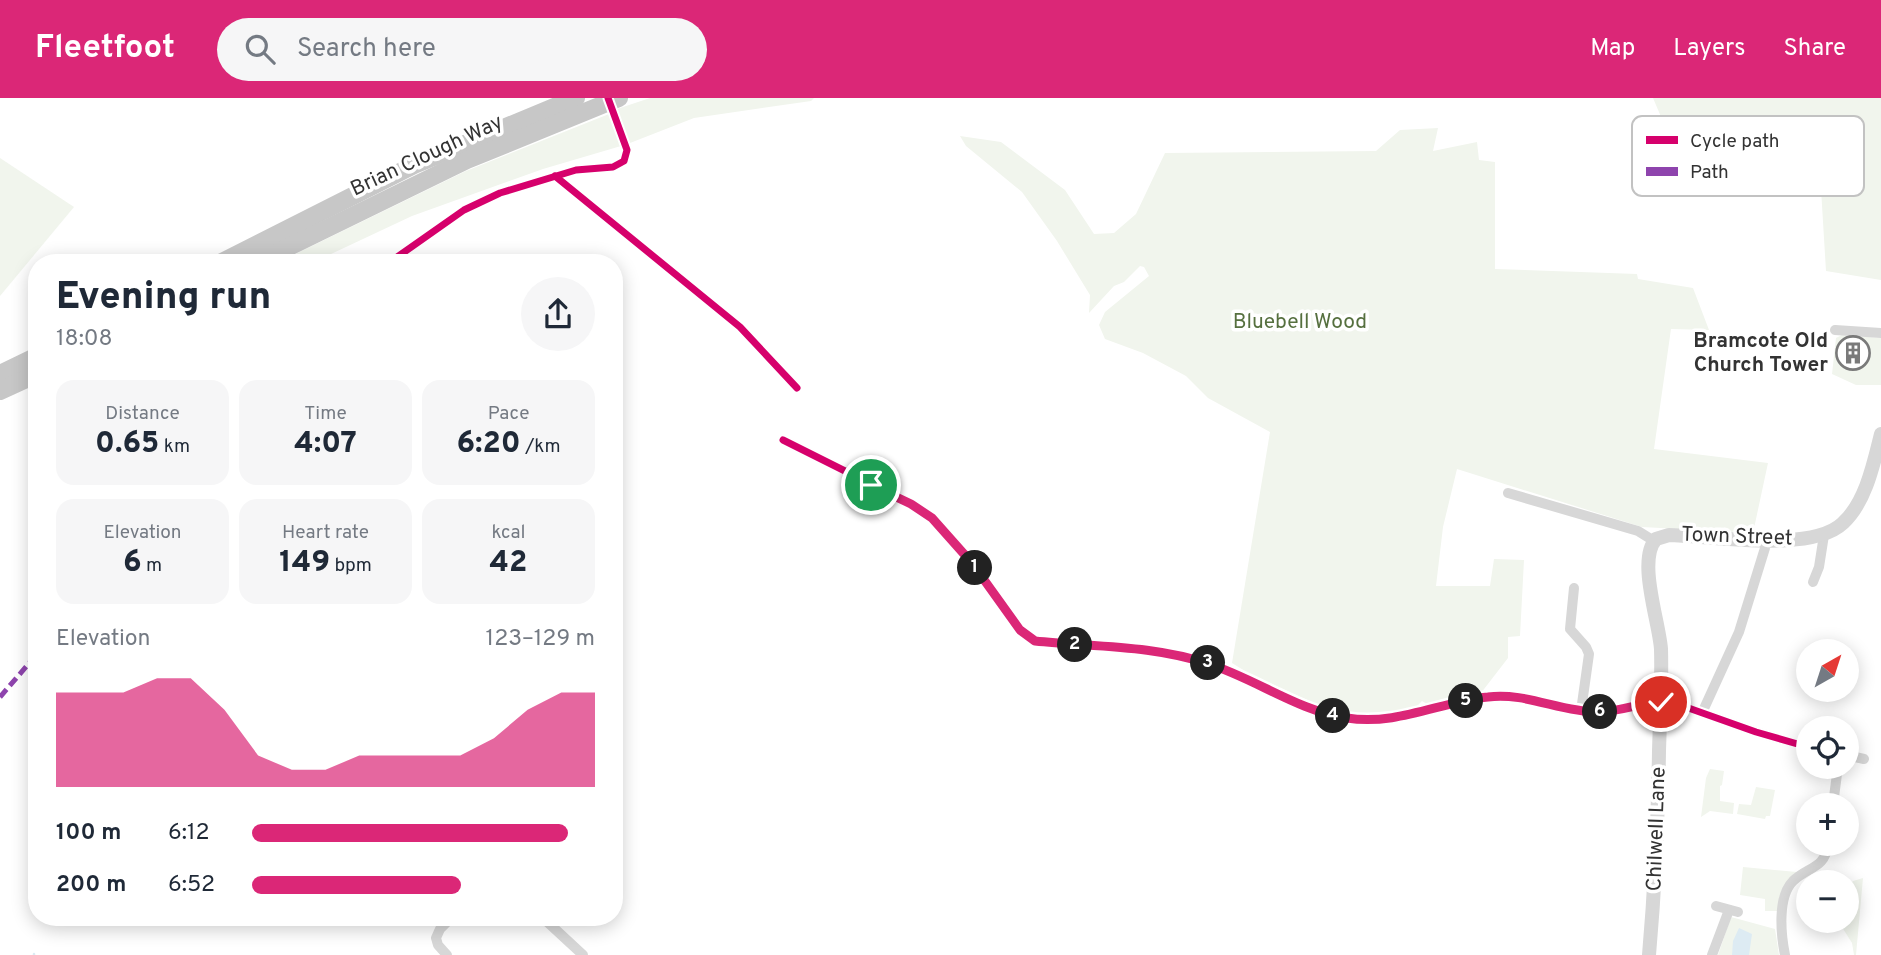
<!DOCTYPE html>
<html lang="en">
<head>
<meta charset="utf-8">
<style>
  :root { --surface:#fff; --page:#f6f6f7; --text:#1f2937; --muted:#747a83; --accent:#db2777 }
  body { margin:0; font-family:Overpass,sans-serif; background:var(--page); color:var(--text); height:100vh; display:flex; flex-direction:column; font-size:26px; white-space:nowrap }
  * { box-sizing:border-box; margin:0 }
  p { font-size:23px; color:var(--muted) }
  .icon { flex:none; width:38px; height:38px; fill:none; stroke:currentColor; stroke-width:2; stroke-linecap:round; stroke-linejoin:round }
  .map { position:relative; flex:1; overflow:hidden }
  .side { position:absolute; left:28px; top:156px; width:595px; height:672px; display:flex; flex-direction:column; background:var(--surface); border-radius:28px; box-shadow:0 4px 18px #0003 }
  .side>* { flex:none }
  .needle { width:46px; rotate:39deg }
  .controls { position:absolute; left:1796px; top:541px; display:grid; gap:14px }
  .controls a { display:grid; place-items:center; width:63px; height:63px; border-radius:50%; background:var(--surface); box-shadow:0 4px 18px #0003; font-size:35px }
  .pin { position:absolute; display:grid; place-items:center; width:60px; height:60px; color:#fff; margin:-30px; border:4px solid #fff; border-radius:50%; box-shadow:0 2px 7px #0007 }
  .km { position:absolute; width:35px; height:35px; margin:-18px; border-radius:50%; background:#222; color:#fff; font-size:19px; line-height:35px; text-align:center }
  .round { display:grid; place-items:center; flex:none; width:74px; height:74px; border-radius:37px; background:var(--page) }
  .overview { display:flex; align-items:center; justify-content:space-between; height:119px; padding:0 28px }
  h1 { font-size:38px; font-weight:800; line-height:52px }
  .figures { display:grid; grid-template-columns:repeat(3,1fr); gap:10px; height:119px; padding:7px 28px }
  .figures div { display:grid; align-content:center; border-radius:18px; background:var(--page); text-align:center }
  .figures b { font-size:30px; font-weight:800 }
  .figures small { font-size:19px; font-weight:400 }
  .figures p { font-size:19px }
  .chart { height:196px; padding:14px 28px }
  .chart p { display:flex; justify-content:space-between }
  .chart svg { width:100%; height:126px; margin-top:7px; fill:var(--accent); opacity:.7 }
  ul { padding:0 28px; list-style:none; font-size:23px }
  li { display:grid; grid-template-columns:112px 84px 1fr; align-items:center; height:52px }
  li i { height:18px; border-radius:9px; background:var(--accent) }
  header { display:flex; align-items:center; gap:42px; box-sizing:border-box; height:98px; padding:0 35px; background:var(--accent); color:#fff }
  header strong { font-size:33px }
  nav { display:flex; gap:38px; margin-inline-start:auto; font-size:24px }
  .search { width:490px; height:63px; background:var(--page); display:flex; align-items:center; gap:18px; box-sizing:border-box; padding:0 24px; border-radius:38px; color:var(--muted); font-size:26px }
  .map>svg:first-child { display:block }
  .green { fill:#f1f5ed }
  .water { fill:#ddebf3 }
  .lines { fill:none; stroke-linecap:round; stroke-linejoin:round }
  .stream { stroke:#ddebf3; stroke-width:2.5 }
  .minor { stroke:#d7d7d7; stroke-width:10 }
  .tertiary { stroke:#d7d7d7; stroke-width:14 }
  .trunk { stroke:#c7c7c7; stroke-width:18 }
  .quiet { stroke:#8e44ad; stroke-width:5; stroke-dasharray:10 5; stroke-linecap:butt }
  .cycleway-casing { stroke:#fff; stroke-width:11 }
  .cycleway { stroke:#d6006c; stroke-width:7 }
  .route-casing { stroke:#fff; stroke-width:14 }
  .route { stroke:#db2777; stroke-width:9 }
  .labels { text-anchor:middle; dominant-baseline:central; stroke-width:7; stroke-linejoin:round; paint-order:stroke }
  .street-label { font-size:21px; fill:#333; stroke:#fff }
  .park-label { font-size:21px; fill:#56703f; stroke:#fff }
  .poi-label { font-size:21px; font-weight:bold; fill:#333; stroke:#fff; text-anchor:end }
  .key { fill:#fff; stroke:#c2c2c2; stroke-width:2 }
  .key-label { font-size:19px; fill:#333 }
</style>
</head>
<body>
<header>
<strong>Fleetfoot</strong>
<div class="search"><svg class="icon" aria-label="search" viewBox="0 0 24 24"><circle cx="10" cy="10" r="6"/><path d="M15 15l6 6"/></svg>Search here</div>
<nav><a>Map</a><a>Layers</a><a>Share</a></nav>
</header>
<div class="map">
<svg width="1881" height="857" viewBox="0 0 1881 857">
  <rect width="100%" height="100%" fill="#fff"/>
  <!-- green -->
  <g class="green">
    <path d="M650 0H814L811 3 694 20 630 45 617 11Z"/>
    <path d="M1653 0H1881V182L1826 173 1821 91 1693 94Z"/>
    <path d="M609 16 621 48 543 71 412 118 314 164H279L466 73Z"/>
    <path d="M1438 30 1433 53 1477 44 1479 62 1495 64V171L1637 176 1638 181 1693 190 1709 232 1671 231 1654 351 1768 365 1753 435 1642 429 1457 371 1443 429 1436 488H1490L1494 461 1524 462 1520 538 1508 539V560L1481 595 1429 607 1422 603 1415 610 1371 620 1319 610 1256 580 1232 565 1270 334 1208 300 1186 278 1143 255 1105 241 1099 227 1105 214 1149 178 1144 169 1140 168 1124 184 1114 188 1089 215 1090 197 1057 143 1022 94 966 48 960 38 1001 44 1065 92 1094 136 1114 135 1136 116 1165 55 1376 53 1400 32Z"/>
    <path d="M0 60 74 109 0 198Z"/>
    <path d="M1842 237 1881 240V287H1856L1832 276 1836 240Z"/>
    <path d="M1710 671 1724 673 1722 687 1720 688V703L1734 705 1733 716 1710 713 1701 719 1706 680Z"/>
    <path d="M1756 689 1775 692 1770 718H1766L1765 721 1737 716 1739 706 1751 707Z"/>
    <path d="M1743 769 1797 774 1777 813H1765V801L1740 797Z"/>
    <path d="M1863 780 1856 857H1854L1852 845 1842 829 1835 831 1833 823 1846 822V820H1850C1849 808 1851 798 1850 787L1853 783Z"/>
    <path d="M1731 819 1775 831 1779 857H1718Z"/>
  </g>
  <!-- water -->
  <path class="water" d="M1739 830 1752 836 1749 857H1732L1733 843Z"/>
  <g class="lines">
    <!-- stream -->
    <path class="stream" d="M34 857V856"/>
    <!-- minor -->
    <g class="minor">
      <path d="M1835 232 1881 235"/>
      <path d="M783 342 911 406 932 420 972 465 1023 536 1035 543 1160 554 1190 560 1232 574 1314 611 1329 617 1358 622 1386 621 1492 598 1598 614 1661 604 1680 607 1756 634 1808 649"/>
      <path d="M1508 395 1638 433 1654 443"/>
      <path d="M1813 484 1819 469 1824 437"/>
      <path d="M1574 490 1570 531 1586 549 1589 556 1581 613"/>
      <path d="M1702 615 1739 534 1765 450"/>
      <path d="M1846 657 1864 661"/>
      <path d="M1833 707 1838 668"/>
      <path d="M1716 808 1738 814"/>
      <path d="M542 819 583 857"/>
      <path d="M447 857 438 847 436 840 440 831 452 819"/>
      <path d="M1712 857 1729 812"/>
      <path d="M1785 857C1781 837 1777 799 1793 783 1809 768 1825 771 1828 746"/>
    </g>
    <!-- tertiary -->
    <path class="tertiary" d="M1649 857C1655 789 1658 721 1659 653 1660 619 1662 584 1661 551 1659 523 1637 462 1656 441L1669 437C1713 438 1812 455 1843 425 1866 404 1874 364 1881 336"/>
    <!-- trunk -->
    <g class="trunk">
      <path d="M222 164 414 67 576 0"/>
      <path d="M258 164 467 62 619 0"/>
      <path d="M0 276 37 258"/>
      <path d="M0 293 37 276"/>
    </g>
    <!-- quiet -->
    <path class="quiet" d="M0 599 37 556"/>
    <!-- cycleway casing -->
    <g class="cycleway-casing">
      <g id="cycleway">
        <path d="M555 78 740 229 797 290"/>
        <path d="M390 164 464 112 500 95 576 72 613 69 624 63 627 52 608 0"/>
        <path d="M783 342 911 406 932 420 972 465 1023 536 1035 543 1160 554 1190 560 1232 574 1314 611 1329 617 1358 622 1386 621 1492 598 1598 614 1661 604 1680 607 1756 634 1808 649"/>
      </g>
    </g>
    <!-- cycleway -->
    <use href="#cycleway" class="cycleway"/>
  </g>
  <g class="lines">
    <!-- route casing -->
    <g class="route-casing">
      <path id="route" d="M871 387 911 406 932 420 972 465 1020 532 1035 543C1093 549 1153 547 1209 566 1256 581 1298 613 1347 620 1396 628 1440 604 1488 599 1525 594 1561 614 1598 614 1620 614 1639 605 1661 604"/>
    </g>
    <!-- route -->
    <use href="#route" class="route"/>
  </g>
  <!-- icons -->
  <defs>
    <g id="building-ring" transform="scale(1.75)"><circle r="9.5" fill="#fff" stroke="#7a7a7a" stroke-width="1.5"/><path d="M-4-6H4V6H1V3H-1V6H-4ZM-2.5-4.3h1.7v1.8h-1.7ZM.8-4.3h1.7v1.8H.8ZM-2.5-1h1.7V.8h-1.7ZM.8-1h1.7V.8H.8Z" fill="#7a7a7a"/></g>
  </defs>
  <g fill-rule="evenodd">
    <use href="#building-ring" x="1853" y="255"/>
  </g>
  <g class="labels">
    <!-- street labels -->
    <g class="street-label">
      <text transform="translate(427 58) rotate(-25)">Brian Clough Way</text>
      <text transform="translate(1737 439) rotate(2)">Town Street</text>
      <text transform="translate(1657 731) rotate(-88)">Chilwell Lane</text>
    </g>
    <!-- park labels -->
    <g class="park-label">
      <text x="1300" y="224">Bluebell Wood</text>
    </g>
    <!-- poi labels -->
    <g class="poi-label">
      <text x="1828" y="243">Bramcote Old<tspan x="1828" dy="24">Church Tower</tspan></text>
    </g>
  </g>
  <!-- legend -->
  <rect x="1632" y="18" width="232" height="80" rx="10" class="key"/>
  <rect x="1646" y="38" width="32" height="8" fill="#d6006c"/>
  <rect x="1646" y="69" width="32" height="9" fill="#8e44ad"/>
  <g class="key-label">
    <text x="1690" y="49">Cycle path</text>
    <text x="1690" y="80">Path</text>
  </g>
</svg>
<div class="controls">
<a><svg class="needle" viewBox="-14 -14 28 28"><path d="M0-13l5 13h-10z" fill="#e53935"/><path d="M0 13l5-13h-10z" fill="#747a83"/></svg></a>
<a><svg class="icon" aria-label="locate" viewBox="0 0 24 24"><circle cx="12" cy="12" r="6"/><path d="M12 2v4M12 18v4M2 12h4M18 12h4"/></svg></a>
<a>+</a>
<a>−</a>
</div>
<div class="pin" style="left:871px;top:387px;background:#1e9e55"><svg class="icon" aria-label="arrive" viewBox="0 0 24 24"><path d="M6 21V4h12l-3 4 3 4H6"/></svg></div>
<div class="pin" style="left:1661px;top:604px;background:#d93025"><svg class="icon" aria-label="check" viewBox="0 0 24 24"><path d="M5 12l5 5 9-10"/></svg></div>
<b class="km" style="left:975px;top:470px">1</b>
<b class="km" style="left:1075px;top:547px">2</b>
<b class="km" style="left:1208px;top:565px">3</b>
<b class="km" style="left:1333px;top:618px">4</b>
<b class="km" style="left:1466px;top:603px">5</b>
<b class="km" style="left:1600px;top:614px">6</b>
<section class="side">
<div class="overview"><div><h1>Evening run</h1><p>18:08</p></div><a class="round"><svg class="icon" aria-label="share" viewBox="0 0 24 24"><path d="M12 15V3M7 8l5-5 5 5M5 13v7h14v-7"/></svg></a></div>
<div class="figures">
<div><p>Distance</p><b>0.65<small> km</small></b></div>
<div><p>Time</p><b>4:07</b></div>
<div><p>Pace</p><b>6:20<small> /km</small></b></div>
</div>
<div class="figures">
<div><p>Elevation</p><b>6<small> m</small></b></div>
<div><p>Heart rate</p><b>149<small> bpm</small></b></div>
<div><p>kcal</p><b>42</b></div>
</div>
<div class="chart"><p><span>Elevation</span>123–129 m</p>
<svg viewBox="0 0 160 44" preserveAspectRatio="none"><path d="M0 44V11L10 11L20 11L30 6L40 6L50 17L60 33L70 38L80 38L90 33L100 33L110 33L120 33L130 27L140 17L150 11L160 11V44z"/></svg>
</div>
<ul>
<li><b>100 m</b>6:12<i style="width:92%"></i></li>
<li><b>200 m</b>6:52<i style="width:61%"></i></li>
</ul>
</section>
</div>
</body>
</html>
